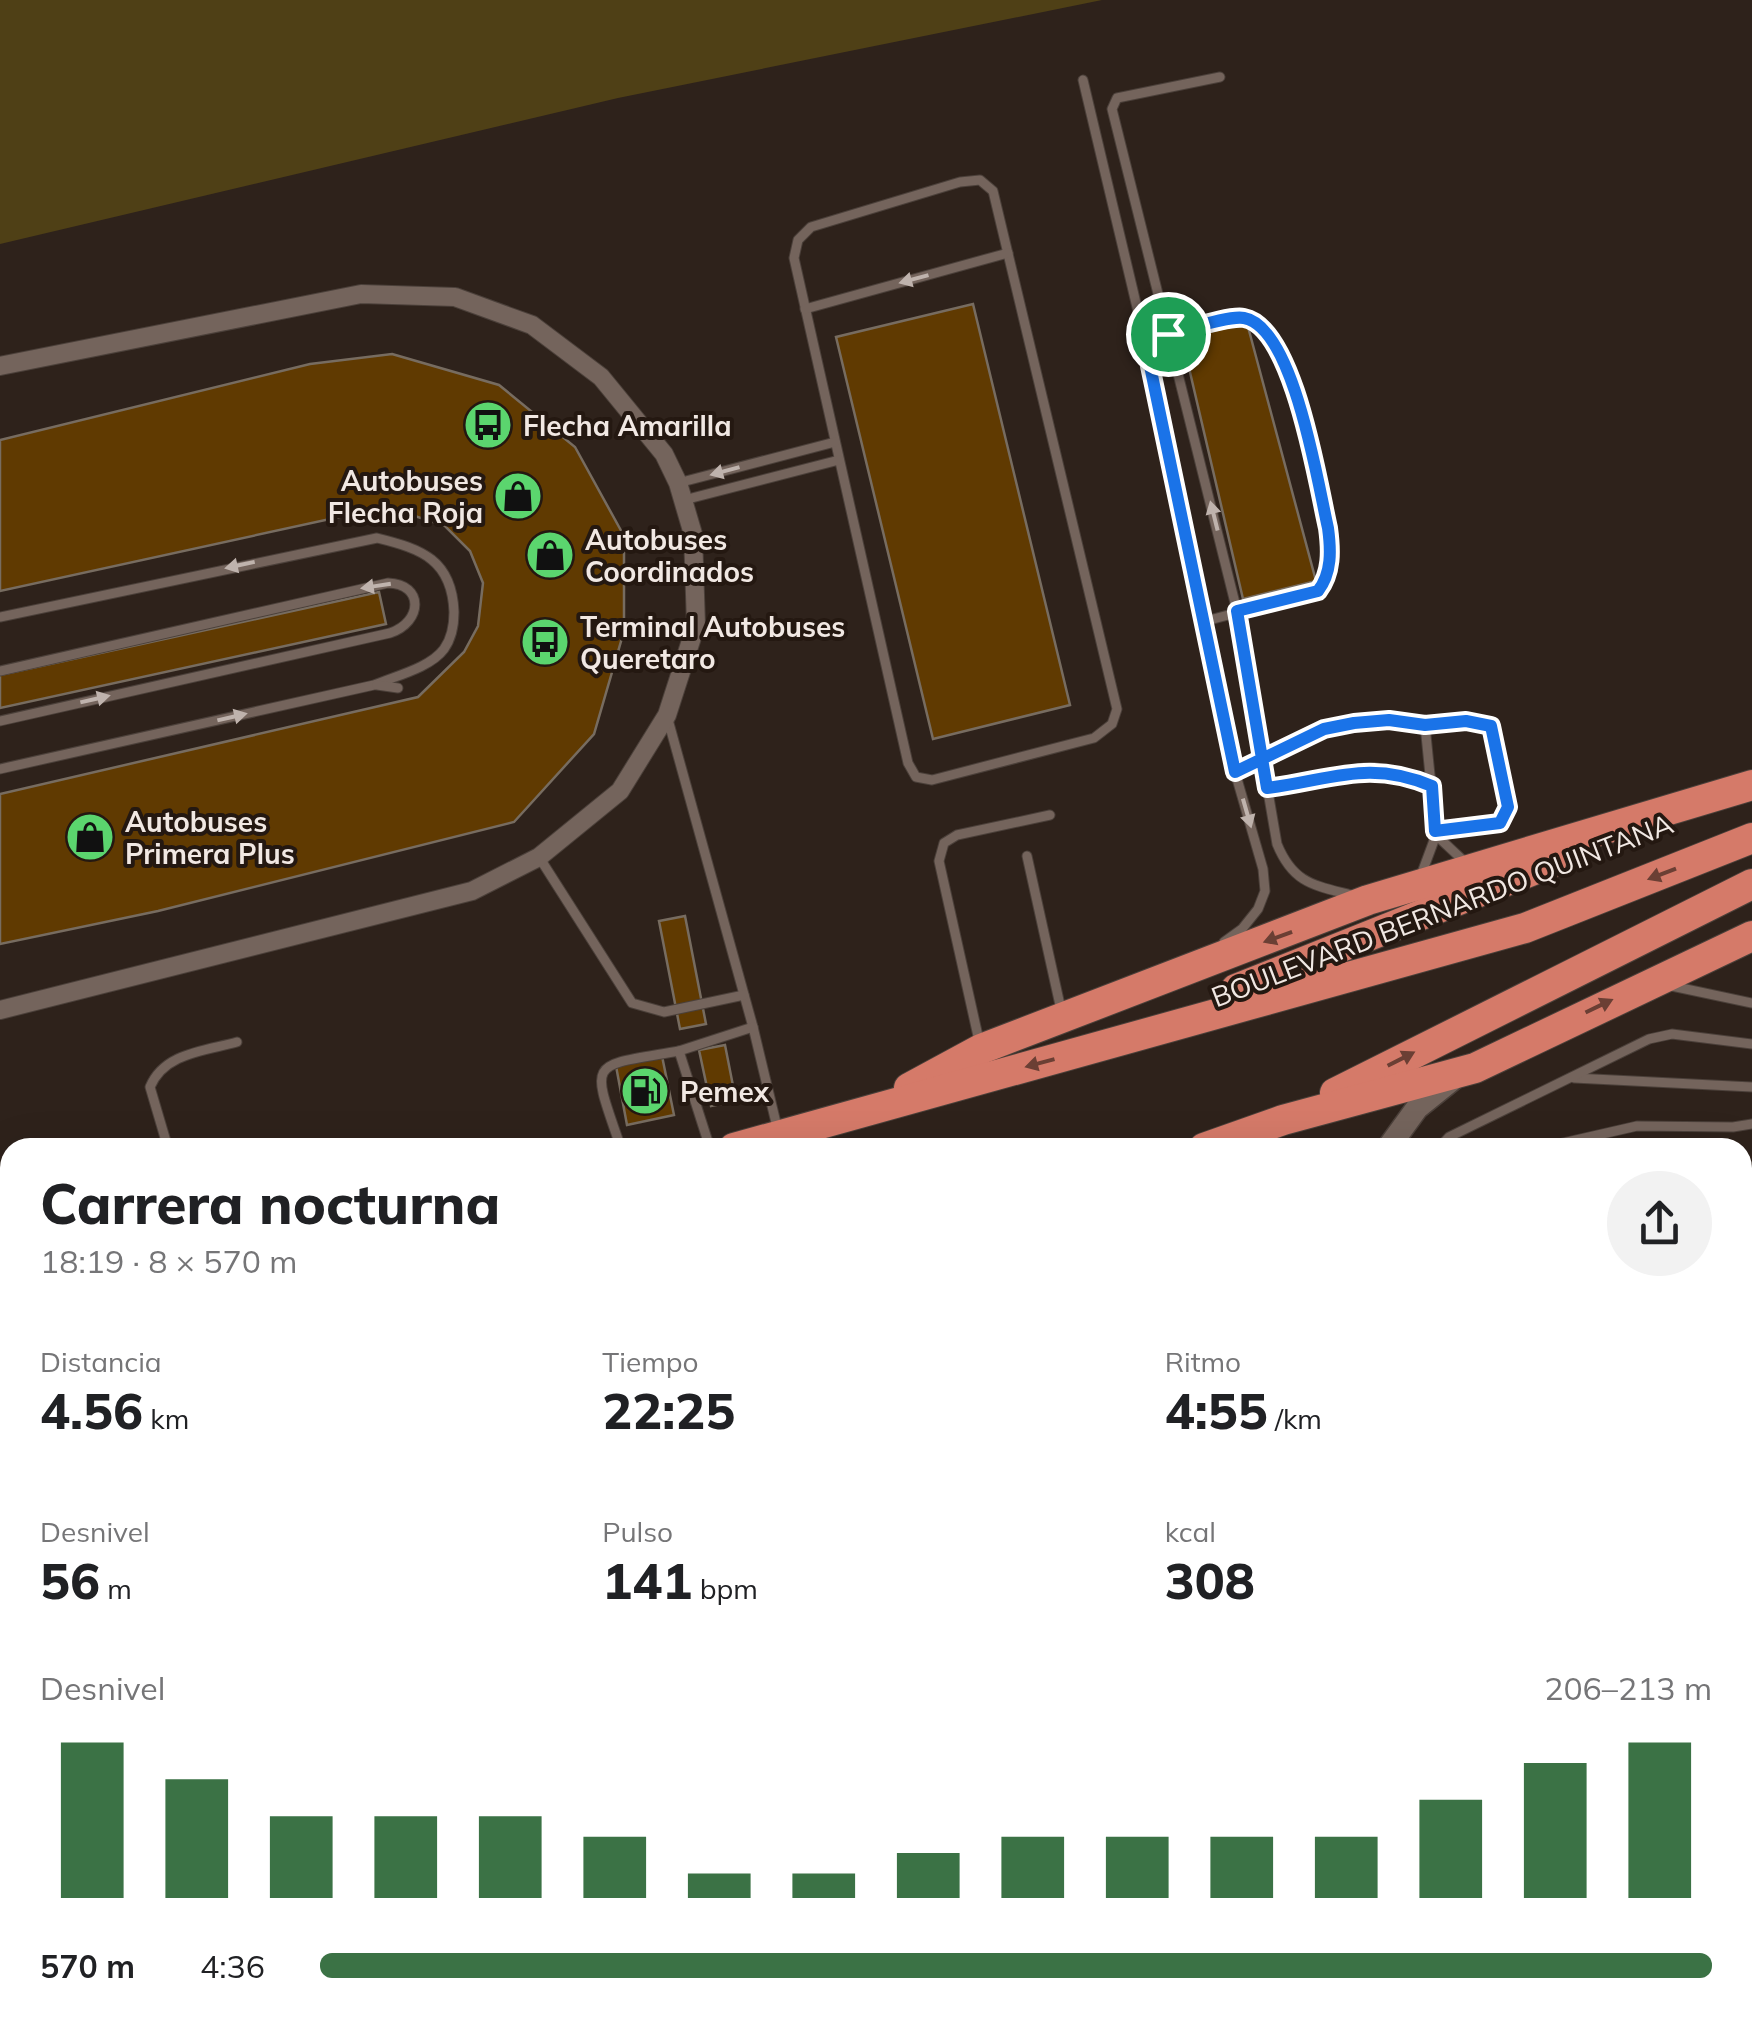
<!DOCTYPE html>
<html lang="es">
<head>
<meta charset="utf-8">
<style>
  :root { --surface:#fff; --page:#f2f2f2; --text:#202124; --muted:#757577; --accent:#3b7245 }
  body { margin:0; font-family:Mulish,sans-serif; background:var(--page); color:var(--text); height:100vh; display:flex; flex-direction:column; font-size:38px; white-space:nowrap }
  * { box-sizing:border-box; margin:0 }
  p { font-size:32px; color:var(--muted) }
  .icon { flex:none; width:55px; height:55px; fill:none; stroke:currentColor; stroke-width:2; stroke-linecap:round; stroke-linejoin:round }
  .map { position:relative; flex:1; overflow:hidden }
  .sheet { position:absolute; left:0px; top:1138px; width:1752px; height:888px; display:flex; flex-direction:column; background:var(--surface); border-radius:30px 30px 0 0; box-shadow:0 10px 40px #0002 }
  .sheet>* { flex:none }
  .pin { position:absolute; display:grid; place-items:center; width:85px; height:85px; color:#fff; margin:-42px; border:5px solid #fff; border-radius:50%; box-shadow:0 2px 10px #0007 }
  .round { display:grid; place-items:center; flex:none; width:105px; height:105px; border-radius:52px; background:var(--page) }
  .summary { display:flex; align-items:center; justify-content:space-between; height:170px; padding:0 40px }
  h1 { font-size:55px; font-weight:800; line-height:75px }
  .figures { display:grid; grid-template-columns:repeat(3,1fr); gap:15px; height:170px; padding:10px 40px }
  .figures div { display:grid; align-content:center }
  .figures b { font-size:50px; font-weight:800 }
  .figures small { font-size:28px; font-weight:400 }
  .figures p { font-size:28px }
  .chart { height:280px; padding:20px 40px }
  .chart p { display:flex; justify-content:space-between }
  .chart svg { width:100%; height:180px; margin-top:10px; stroke:var(--accent); stroke-width:6 }
  ul { padding:0 40px; list-style:none; font-size:32px }
  li { display:grid; grid-template-columns:160px 120px 1fr; align-items:center; height:75px }
  li i { height:25px; border-radius:12px; background:var(--accent) }
  .map>svg:first-child { display:block }
  .green { fill:#4f4016 }
  .building { fill:#603a01; stroke:#776c60; stroke-width:2.5 }
  .lines { fill:none; stroke-linecap:round; stroke-linejoin:round }
  .service-casing { stroke:#4b403a; stroke-width:11 }
  .minor-casing { stroke:#4b403a; stroke-width:20 }
  .tertiary-casing { stroke:#4b403a; stroke-width:25 }
  .secondary-casing { stroke:#4b403a; stroke-width:28 }
  .trunk-casing { stroke:#4b403a; stroke-width:32 }
  .service { stroke:#74645c; stroke-width:9 }
  .minor { stroke:#74645c; stroke-width:18 }
  .tertiary { stroke:#74645c; stroke-width:22 }
  .secondary { stroke:#986c61; stroke-width:25 }
  .trunk { stroke:#d57a69; stroke-width:30 }
  .oneway { fill:#bfb3ad }
  .oneway2 { fill:#6b3f34 }
  .route-casing { stroke:#fff; stroke-width:20 }
  .route { stroke:#1a73e8; stroke-width:12 }
  .labels { text-anchor:middle; dominant-baseline:central; stroke-width:8; stroke-linejoin:round; paint-order:stroke }
  .poi-label { font-size:28px; font-weight:bold; fill:#f1e8e3; stroke:#241811; text-anchor:start }
  .street-label { font-size:28px; fill:#f1e8e3; stroke:#241811 }
</style>
</head>
<body>
<div class="map">
<svg width="1752" height="2024" viewBox="0 0 1752 2024">
  <rect width="100%" height="100%" fill="#2e221b"/>
  <!-- green -->
  <path class="green" d="M0 0H1102L618 98 0 244Z"/>
  <!-- building -->
  <g class="building">
    <path d="M973 304 1070 705 933 739 836 337Z"/>
    <path d="M1247 323 1316 581 1243 599 1182 338Z"/>
    <path d="M392 354 499 385 575 447 624 536V631L594 734 514 822 158 911 0 944V794L418 697 464 652 478 626 483 583 470 551 445 526 403 512 353 514 0 591V440L310 364Z"/>
    <path d="M379 592 386 624 0 708V675Z"/>
    <path d="M685 916 706 1024 680 1029 659 921Z"/>
    <path d="M725 1045 736 1101 711 1106 699 1050Z"/>
    <path d="M662 1056 674 1115 627 1125 616 1066Z"/>
    <path d="M1742 1168 1752 1173V1190L1742 1209Z"/>
    <path d="M1752 1223V1320L1742 1311V1242Z"/>
    <path d="M1752 1439V1564L1742 1567V1441Z"/>
    <path d="M1752 1607V1700L1745 1703 1742 1610Z"/>
    <path d="M10 1854V2011L0 1975V1855Z"/>
    <path d="M11 2015H167L169 2024H14Z"/>
    <path d="M196 2015H288L292 2024H197Z"/>
    <path d="M323 2015H393L395 2023 326 2024Z"/>
  </g>
  <g class="lines">
    <!-- service casing -->
    <g class="service-casing">
      <g id="service">
        <path d="M1220 77 1117 98 1112 109 1237 611 1277 844C1293 883 1313 885 1351 895"/>
        <path d="M1083 80 1145 341 1235 772 1263 869 1265 891 1258 909 1242 929 1224 942"/>
        <path d="M980 180 993 191 1117 709 1112 724 1094 738 932 780 916 777 908 763 794 258 798 240 811 227 960 182Z"/>
        <path d="M805 309 1008 253"/>
        <path d="M1145 341 1243 317C1303 347 1314 467 1328 528 1330 549 1332 573 1318 591L1202 622"/>
        <path d="M678 483 835 442"/>
        <path d="M684 500 839 460"/>
        <path d="M0 617 377 538C422 549 452 560 454 612 454 624 452 638 444 649 430 668 395 676 374 685L0 769"/>
        <path d="M0 671 388 583C424 584 423 622 390 633L0 721"/>
        <path d="M377 685 398 688"/>
        <path d="M667 716 753 1027"/>
        <path d="M1235 772 1324 729 1354 723 1466 721 1491 727 1508 807 1500 823 1435 831"/>
        <path d="M1267 788C1331 779 1369 759 1432 786"/>
        <path d="M1436 835 1467 864"/>
        <path d="M1027 856 1062 1014"/>
        <path d="M539 857 632 1003 664 1012 744 995"/>
        <path d="M1420 878 1436 835 1425 725"/>
        <path d="M1667 985 1752 1003"/>
        <path d="M980 1045 939 861 944 843 957 835 1050 815"/>
        <path d="M1574 1078 1752 1087"/>
        <path d="M168 1148 150 1087C164 1053 204 1051 237 1042"/>
        <path d="M621 1148C590 1058 587 1067 679 1051"/>
        <path d="M710 1148 679 1051 753 1027 778 1131"/>
        <path d="M1439 1148 1449 1137 1649 1039 1672 1034 1752 1044"/>
        <path d="M1541 1148 1637 1126 1733 1127 1752 1124"/>
        <path d="M0 1756 10 1747"/>
        <path d="M0 1828 10 1819"/>
        <path d="M183 2015 186 2024"/>
        <path d="M308 2015 311 2024"/>
        <path d="M412 2015 415 2024"/>
        <path d="M1125 2015 1126 2018 1140 2015"/>
      </g>
    </g>
    <!-- minor casing -->
    <g class="minor-casing">
      <g id="minor">
        <path d="M0 366 361 294 455 297 532 325 601 377 664 454 678 483 693 534 696 625 667 715 620 791 539 857 472 891 0 1010"/>
        <path d="M0 1684 10 1674"/>
      </g>
    </g>
    <!-- tertiary casing -->
    <g class="tertiary-casing">
      <g id="tertiary">
        <path d="M1388 1148 1417 1108 1453 1079"/>
        <path d="M1564 2015 1567 2024"/>
        <path d="M1600 2015 1603 2024"/>
      </g>
    </g>
    <!-- secondary casing -->
    <g class="secondary-casing">
      <g id="secondary">
        <path d="M752 2015 754 2024"/>
        <path d="M795 2015 797 2024"/>
      </g>
    </g>
    <!-- trunk casing -->
    <g class="trunk-casing">
      <g id="trunk">
        <path d="M1236 989 1551 863"/>
        <path d="M909 1088 981 1049 1368 900 1752 785"/>
        <path d="M1335 1093 1752 884"/>
        <path d="M734 1148 1525 928 1752 838"/>
        <path d="M1204 1148 1283 1120 1475 1068 1752 936"/>
        <path d="M0 1315 10 1313"/>
        <path d="M0 1346 10 1344"/>
        <path d="M0 1400 10 1398"/>
        <path d="M0 1435 10 1431"/>
      </g>
    </g>
    <!-- service -->
    <use href="#service" class="service"/>
    <!-- minor -->
    <use href="#minor" class="minor"/>
    <!-- tertiary -->
    <use href="#tertiary" class="tertiary"/>
    <!-- secondary -->
    <use href="#secondary" class="secondary"/>
    <!-- trunk -->
    <use href="#trunk" class="trunk"/>
  </g>
  <!-- one-way arrows -->
  <defs><path id="oneway-solid" d="M-6-.8H1V-3.2L6.5 0L1 3.2V.8H-6Z" transform="scale(2.5)"/></defs>
  <g class="oneway">
    <use href="#oneway-solid" transform="translate(914 279) rotate(165)"/>
    <use href="#oneway-solid" transform="translate(725 471) rotate(165)"/>
    <use href="#oneway-solid" transform="translate(1214 516) rotate(-104)"/>
    <use href="#oneway-solid" transform="translate(240 565) rotate(168)"/>
    <use href="#oneway-solid" transform="translate(376 586) rotate(171)"/>
    <use href="#oneway-solid" transform="translate(95 699) rotate(-13)"/>
    <use href="#oneway-solid" transform="translate(232 717) rotate(-13)"/>
    <use href="#oneway-solid" transform="translate(1247 813) rotate(74)"/>
  </g>
  <g class="oneway2">
    <use href="#oneway-solid" transform="translate(1662 874) rotate(159)"/>
    <use href="#oneway-solid" transform="translate(1278 937) rotate(160)"/>
    <use href="#oneway-solid" transform="translate(1599 1006) rotate(-26)"/>
    <use href="#oneway-solid" transform="translate(1401 1059) rotate(-27)"/>
    <use href="#oneway-solid" transform="translate(1040 1063) rotate(165)"/>
  </g>
  <g class="lines">
    <!-- route casing -->
    <g class="route-casing">
      <path id="route" d="M1168 334 1145 342 1235 772 1324 729 1354 723 1389 720 1425 725 1466 721 1491 726 1508 807 1500 823 1435 831 1432 786C1369 759 1331 780 1267 788L1237 611 1318 591C1332 573 1331 550 1328 528 1318 485 1294 327 1244 318 1229 315 1186 330 1168 334"/>
    </g>
    <!-- route -->
    <use href="#route" class="route"/>
  </g>
  <!-- icons -->
  <defs>
    <g id="bus-disc" transform="scale(2.5)"><circle r="9.5" fill="#5bd56e" stroke="#241811"/><path d="M-5-6H5V4H4V6H2V4H-2V6H-4V4H-5ZM-3.5-4V0h7V-4ZM-3.5 1.2v1.5H-2V1.2ZM2 1.2v1.5H3.5V1.2Z" fill="#111"/></g>
    <g id="shop-disc" transform="scale(2.5)"><circle r="9.5" fill="#5bd56e" stroke="#241811"/><path d="M-5-2.5h2.3a2.7 3.5 0 0 1 5.4 0H5L5.5 6h-11ZM-1.5-2.5h3a1.5 2.3 0 0 0-3 0Z" fill="#111"/></g>
    <g id="fuel-disc" transform="scale(2.5)"><circle r="9.5" fill="#5bd56e" stroke="#241811"/><path d="M-5.5-6h7V0h2V4h1.3V-2.5L3-4.5l.8-.8L6-3V5H2.5V1h-1V6h-7ZM-4.2-4.7v3.2H.2V-4.7Z" fill="#111"/></g>
  </defs>
  <g fill-rule="evenodd">
    <use href="#bus-disc" x="488" y="425"/>
    <use href="#shop-disc" x="518" y="496"/>
    <use href="#shop-disc" x="550" y="555"/>
    <use href="#bus-disc" x="545" y="642"/>
    <use href="#shop-disc" x="90" y="837"/>
    <use href="#fuel-disc" x="645" y="1091"/>
  </g>
  <g class="labels">
    <!-- poi labels -->
    <g class="poi-label">
      <text x="523" y="425">Flecha Amarilla</text>
      <text x="483" y="480" text-anchor="end">Autobuses<tspan x="483" dy="32">Flecha Roja</tspan></text>
      <text x="585" y="539">Autobuses<tspan x="585" dy="32">Coordinados</tspan></text>
      <text x="580" y="626">Terminal Autobuses<tspan x="580" dy="32">Queretaro</tspan></text>
      <text x="125" y="821">Autobuses<tspan x="125" dy="32">Primera Plus</tspan></text>
      <text x="680" y="1091">Pemex</text>
    </g>
    <!-- street labels -->
    <g class="street-label">
      <text transform="translate(1442 910) rotate(-21)">BOULEVARD BERNARDO QUINTANA</text>
    </g>
  </g>
</svg>
<div class="pin" style="left:1168px;top:334px;background:#1e9e55"><svg class="icon" aria-label="arrive" viewBox="0 0 24 24"><path d="M6 21V4h12l-3 4 3 4H6"/></svg></div>
<section class="sheet">
<div class="summary"><div><h1>Carrera nocturna</h1><p>18:19 · 8 × 570 m</p></div><a class="round"><svg class="icon" aria-label="share" viewBox="0 0 24 24"><path d="M12 15V3M7 8l5-5 5 5M5 13v7h14v-7"/></svg></a></div>
<div class="figures">
<div><p>Distancia</p><b>4.56<small> km</small></b></div>
<div><p>Tiempo</p><b>22:25</b></div>
<div><p>Ritmo</p><b>4:55<small> /km</small></b></div>
</div>
<div class="figures">
<div><p>Desnivel</p><b>56<small> m</small></b></div>
<div><p>Pulso</p><b>141<small> bpm</small></b></div>
<div><p>kcal</p><b>308</b></div>
</div>
<div class="chart"><p><span>Desnivel</span>206–213 m</p>
<svg viewBox="0 0 160 44" preserveAspectRatio="none"><path d="M5 44V6M15 44V15M25 44V24M35 44V24M45 44V24M55 44V29M65 44V38M75 44V38M85 44V33M95 44V29M105 44V29M115 44V29M125 44V29M135 44V20M145 44V11M155 44V6"/></svg>
</div>
<ul>
<li><b>570 m</b>4:36<i style="width:100%"></i></li>
</ul>
</section>
</div>
</body>
</html>
